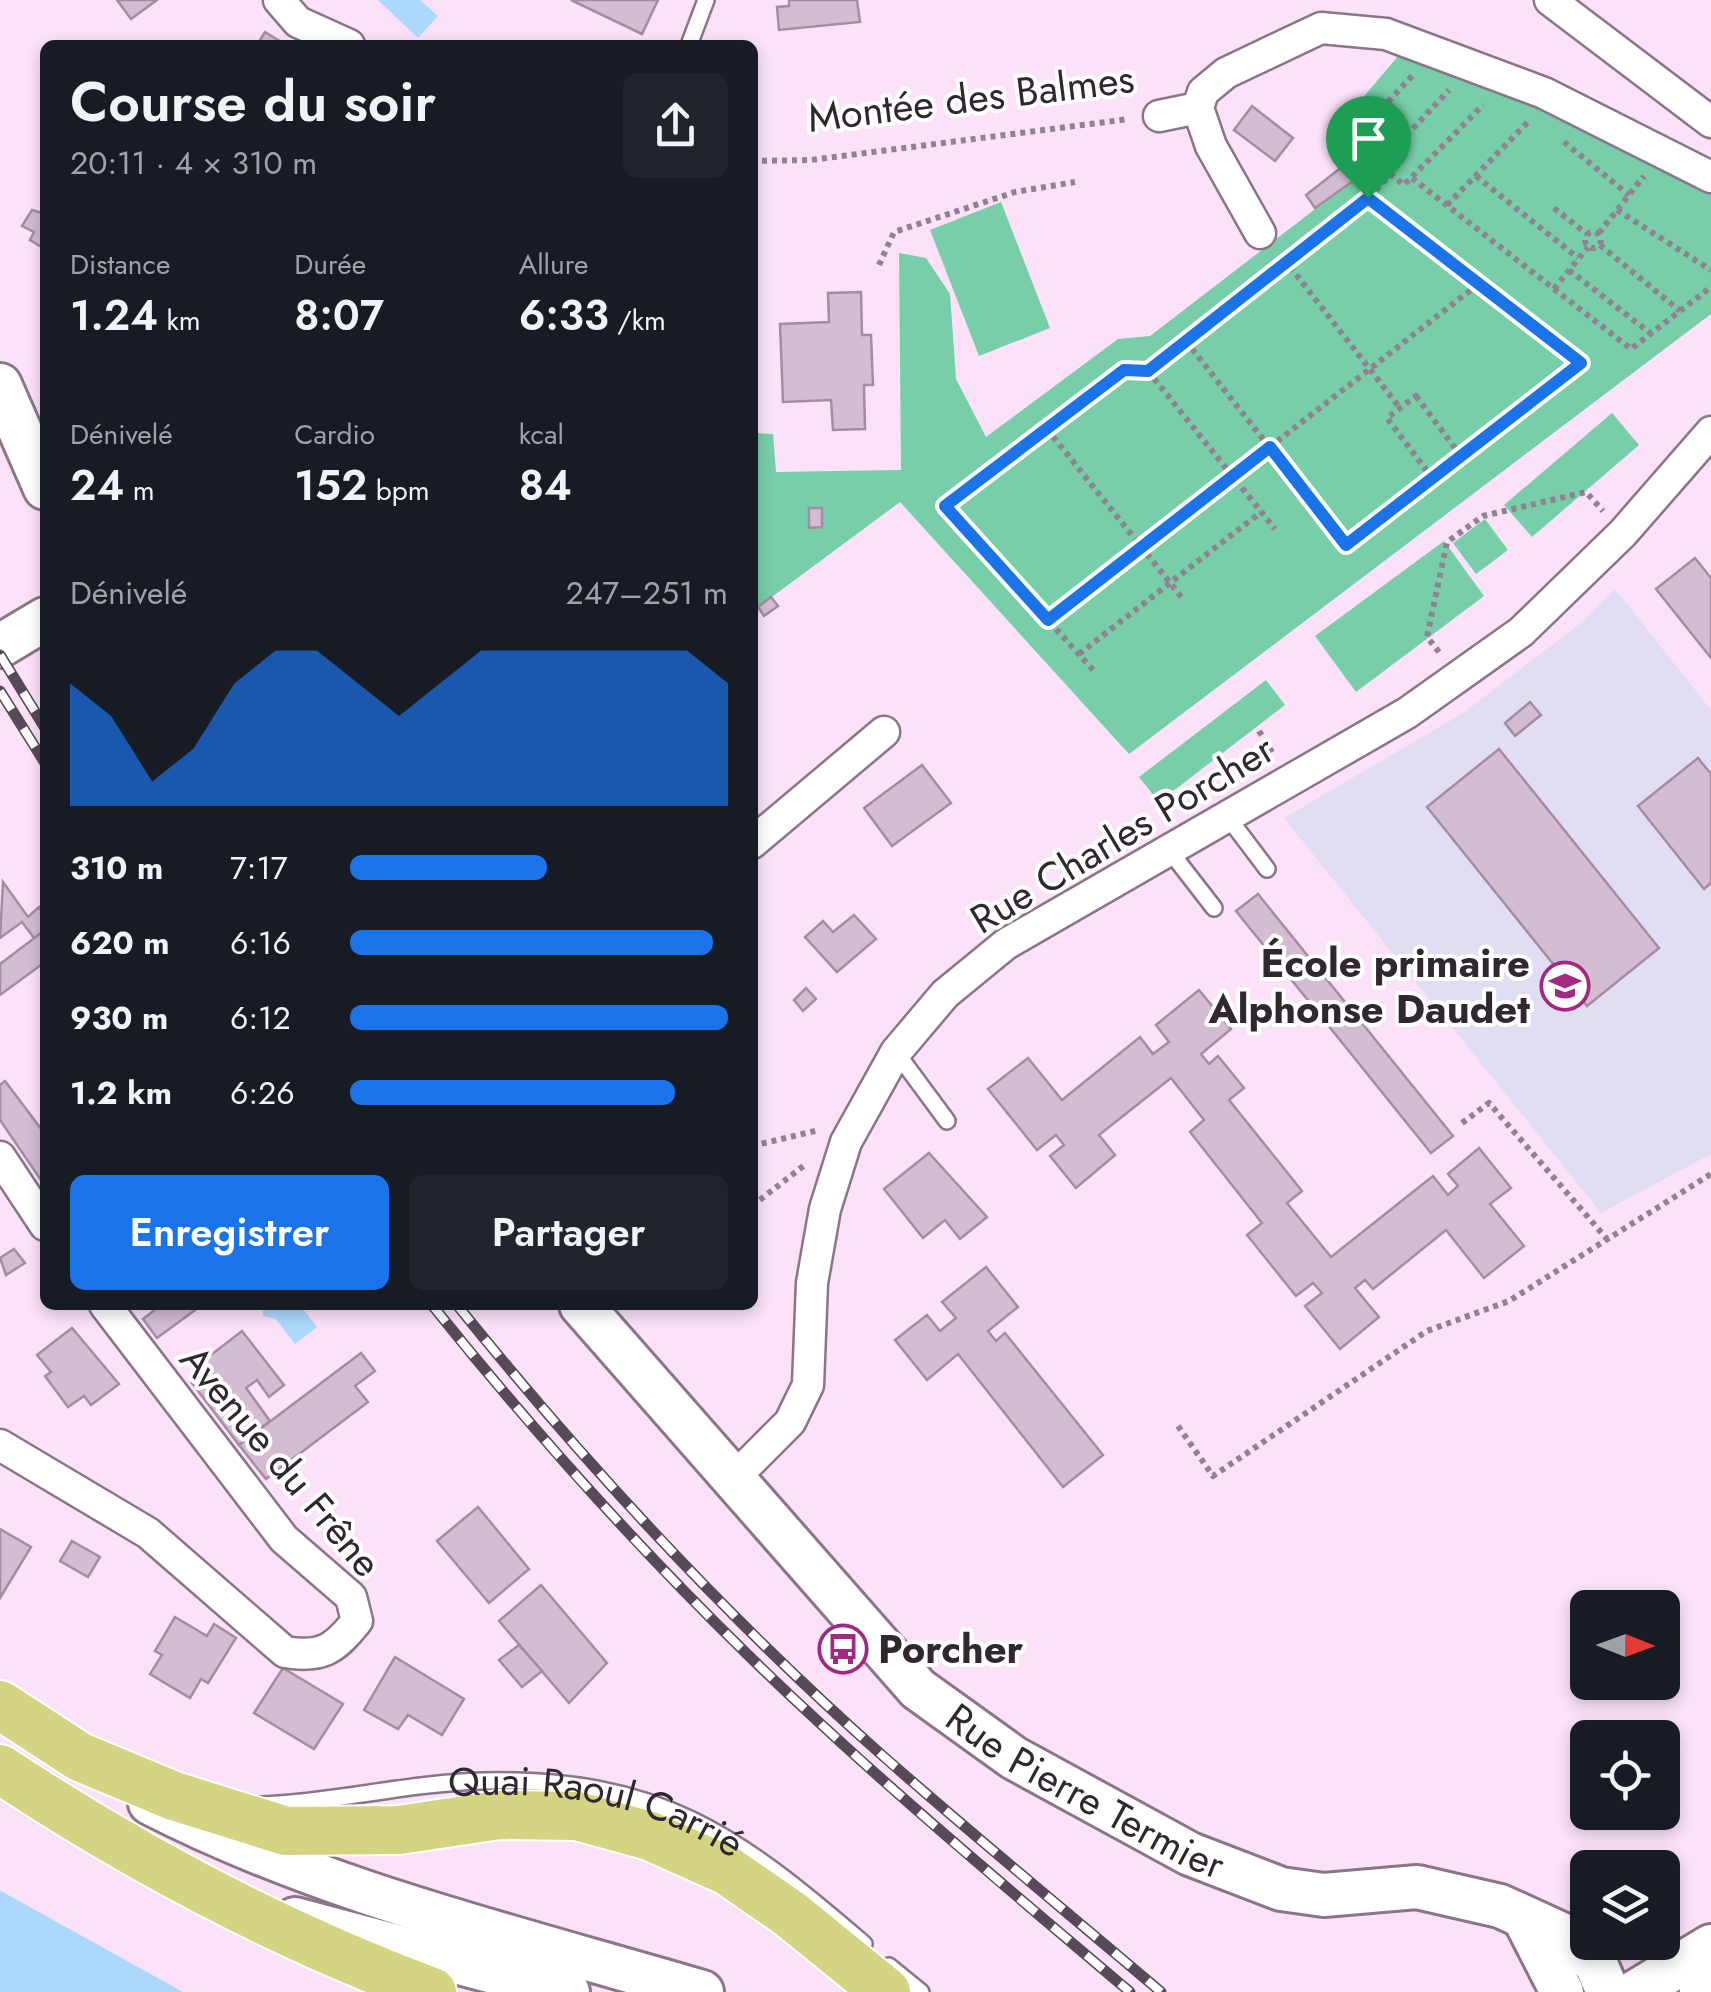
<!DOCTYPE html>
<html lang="fr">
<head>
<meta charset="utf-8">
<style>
  :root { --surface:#171b24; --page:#20242c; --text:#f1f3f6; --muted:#9ea1a6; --accent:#1a73e8 }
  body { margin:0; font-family:Jost,sans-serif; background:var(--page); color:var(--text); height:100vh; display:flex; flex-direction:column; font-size:38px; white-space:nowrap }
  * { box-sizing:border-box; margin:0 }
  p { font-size:32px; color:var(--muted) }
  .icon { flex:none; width:55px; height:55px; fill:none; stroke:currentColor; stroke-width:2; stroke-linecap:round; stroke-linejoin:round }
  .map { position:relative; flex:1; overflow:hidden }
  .drawer { position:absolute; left:40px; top:40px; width:718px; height:1270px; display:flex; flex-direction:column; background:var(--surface); border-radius:15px; box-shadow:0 5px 15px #0003 }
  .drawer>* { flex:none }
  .needle { width:65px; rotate:91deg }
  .fabs { position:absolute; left:1570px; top:1590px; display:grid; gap:20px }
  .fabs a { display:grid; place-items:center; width:110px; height:110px; border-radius:15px; background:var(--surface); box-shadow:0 5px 15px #0003; font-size:50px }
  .pin { position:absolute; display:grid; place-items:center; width:85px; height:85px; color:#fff; margin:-102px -42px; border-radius:50% 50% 50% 0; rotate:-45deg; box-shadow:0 0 10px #0007 }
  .pin .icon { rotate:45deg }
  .round { display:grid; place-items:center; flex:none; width:105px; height:105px; border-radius:15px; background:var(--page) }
  .summary { display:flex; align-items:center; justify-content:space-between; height:170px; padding:0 30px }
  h1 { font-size:55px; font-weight:600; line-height:75px }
  .stats { display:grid; grid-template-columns:repeat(3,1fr); gap:15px; height:170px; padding:10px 30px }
  .stats div { display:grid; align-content:center }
  .stats b { font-size:42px; font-weight:600 }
  .stats small { font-size:28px; font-weight:400 }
  .stats p { font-size:28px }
  .chart { height:280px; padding:20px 30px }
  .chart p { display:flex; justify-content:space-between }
  .chart svg { width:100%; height:180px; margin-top:10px; fill:var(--accent); opacity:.7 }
  .primary-button { display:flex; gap:20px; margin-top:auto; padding:20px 30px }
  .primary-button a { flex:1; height:115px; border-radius:15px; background:var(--accent); color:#fff; font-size:40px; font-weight:600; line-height:115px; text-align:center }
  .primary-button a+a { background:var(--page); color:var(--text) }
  ul { padding:0 30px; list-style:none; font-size:32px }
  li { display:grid; grid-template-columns:160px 120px 1fr; align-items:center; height:75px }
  li i { height:25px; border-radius:12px; background:var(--accent) }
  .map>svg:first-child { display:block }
  .education { fill:#e1def4 }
  .green { fill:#77cea8 }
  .water { fill:#acd8fc }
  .building { fill:#d4bcd2; stroke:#a48da2; stroke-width:2.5 }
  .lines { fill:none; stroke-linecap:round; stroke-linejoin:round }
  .lane-casing { stroke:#8b7589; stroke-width:20 }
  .street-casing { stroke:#8b7589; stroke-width:35 }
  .secondary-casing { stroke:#8b7589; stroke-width:48 }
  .primary-casing { stroke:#fff; stroke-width:52 }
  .path { stroke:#928191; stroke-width:6; stroke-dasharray:5 5; stroke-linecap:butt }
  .lane { stroke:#fff; stroke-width:15 }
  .street { stroke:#fff; stroke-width:30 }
  .secondary { stroke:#fff; stroke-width:42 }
  .primary { stroke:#d4d483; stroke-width:48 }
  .rail-casing { stroke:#564a56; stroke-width:11 }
  .rail { stroke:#fff; stroke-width:8; stroke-dasharray:22; stroke-linecap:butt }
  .route-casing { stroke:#fff; stroke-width:20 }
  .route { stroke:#1a73e8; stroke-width:12 }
  .labels { text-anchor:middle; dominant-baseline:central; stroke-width:8; stroke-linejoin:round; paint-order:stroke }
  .street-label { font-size:40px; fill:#302730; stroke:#fff }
  .poi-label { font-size:40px; font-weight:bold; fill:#302730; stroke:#fff; text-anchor:end }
</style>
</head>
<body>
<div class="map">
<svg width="1711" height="1992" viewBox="0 0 1711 1992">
  <rect width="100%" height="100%" fill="#fbe2f9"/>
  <!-- education -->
  <path class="education" d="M1615 589 1711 710V1154L1601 1213 1284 818 1463 713 1582 622Z"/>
  <!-- green -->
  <g class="green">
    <path d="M1399 55C1508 80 1612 137 1711 190V314L1129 754 900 502 753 611 752 433 773 434 776 472 901 470 899 253 926 258 950 294 956 379 986 437 1118 339 1150 336 1366 170 1327 140Z"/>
    <path d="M1001 202 1050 328 979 356 930 230Z"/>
    <path d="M1612 413 1639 445 1532 537 1504 505Z"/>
    <path d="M1485 519 1508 550 1476 574 1453 543Z"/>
    <path d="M1444 541 1484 596 1356 692 1315 636Z"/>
    <path d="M1266 680 1285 705 1159 802 1139 777Z"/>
  </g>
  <!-- water -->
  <g class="water">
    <path d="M378 0H420L438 16 418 38Z"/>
    <path d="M262 1305H300L317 1327 295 1344 276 1319 263 1316Z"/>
    <path d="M0 1891H1L183 1992H0Z"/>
  </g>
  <!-- building -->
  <g class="building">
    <path d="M117 0H157L131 19Z"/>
    <path d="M571 0H658L642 34Z"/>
    <path d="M789 0H857L860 22 779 30 777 7 789 6Z"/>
    <path d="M265 32 286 45H257Z"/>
    <path d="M1252 106 1293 138 1275 161 1234 130Z"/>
    <path d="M1352 159 1367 171 1315 208 1306 195Z"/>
    <path d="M32 210 45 214V249L30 240 34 232 22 226Z"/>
    <path d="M861 292 862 335H871L873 385H864L865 429 833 430 831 400 783 402 780 324 829 322 828 293Z"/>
    <path d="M809 508H822V527L809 528Z"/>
    <path d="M1695 558 1711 578V658L1656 589Z"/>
    <path d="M771 597 778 606 764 616 758 607Z"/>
    <path d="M1530 702 1541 715 1515 736 1505 723Z"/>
    <path d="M1499 749 1659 948 1587 1006 1427 807Z"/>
    <path d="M1698 758 1711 774V883L1704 889 1638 806Z"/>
    <path d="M922 765 951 803 892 846 864 808Z"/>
    <path d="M3 882 28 917 39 907 45 917V930L34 938 22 922 0 938Z"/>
    <path d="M1258 894 1453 1136 1431 1153 1236 911Z"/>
    <path d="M854 915 876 939 837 972 805 937 823 921 833 932Z"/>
    <path d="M45 930V962L0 995V964Z"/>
    <path d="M806 988 816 999 803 1011 794 1000Z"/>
    <path d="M1199 990 1231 1029 1201 1054 1209 1064 1218 1056 1244 1088 1229 1100 1302 1191 1287 1203 1331 1257 1433 1176 1448 1195 1458 1186 1448 1174 1479 1148 1511 1188 1490 1204 1524 1246 1484 1278 1446 1230 1373 1289 1365 1280 1355 1288 1379 1317 1340 1349 1305 1306 1322 1293 1313 1283 1296 1296 1247 1235 1262 1223 1190 1132 1204 1120 1171 1078 1099 1135 1115 1155 1076 1188 1050 1156 1064 1145 1056 1135 1037 1150 988 1089 1028 1058 1062 1100 1140 1037 1153 1054 1169 1042 1156 1025Z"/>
    <path d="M5 1081 45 1134V1186L0 1120V1085Z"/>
    <path d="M929 1153 987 1217 960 1239 945 1220 923 1238 884 1189Z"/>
    <path d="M14 1249 25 1263 6 1275 0 1258Z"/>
    <path d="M986 1267 1018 1307 988 1331 996 1341 1005 1333 1103 1455 1063 1487 958 1354 927 1380 895 1340 927 1315 940 1331 956 1318 942 1302Z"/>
    <path d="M161 1305H202L157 1338 143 1319Z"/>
    <path d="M72 1328 119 1384 91 1405 84 1396 68 1407 45 1376 51 1372 37 1355Z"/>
    <path d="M242 1331 284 1385 269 1397 257 1380 246 1388 270 1421 239 1445 192 1383 204 1374 198 1365Z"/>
    <path d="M361 1353 375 1371 355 1386 368 1402 266 1479 239 1445Z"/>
    <path d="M478 1507 529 1569 489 1603 437 1541Z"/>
    <path d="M0 1529 31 1547 0 1598Z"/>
    <path d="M72 1541 100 1557 88 1577 60 1561Z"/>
    <path d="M541 1585 607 1663 569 1703 499 1621Z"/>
    <path d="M175 1617 207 1636 214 1624 236 1638 208 1683 201 1679 190 1698 150 1674 162 1655 155 1651Z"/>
    <path d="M519 1645 542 1671 522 1687 499 1660Z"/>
    <path d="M395 1657 464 1699 442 1735 408 1715 398 1729 364 1710Z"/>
    <path d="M283 1668 343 1704 314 1749 254 1713Z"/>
  </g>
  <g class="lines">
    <!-- lane casing -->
    <g class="lane-casing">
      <g id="lane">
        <path d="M689 45 706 0"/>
        <path d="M1227 816 1267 869"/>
        <path d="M1169 850 1214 908"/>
        <path d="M896 1052 947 1121"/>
        <path id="s1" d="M262 1805C336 1802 408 1783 482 1781 660 1777 736 1834 864 1944"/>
        <path d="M889 1966 921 1992"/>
      </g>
    </g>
    <!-- street casing -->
    <g class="street-casing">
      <g id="street">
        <path d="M279 0 298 22 349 45"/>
        <path d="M1550 0 1711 122"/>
        <path d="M1159 116 1198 108"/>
        <path d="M1260 233 1211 146 1198 108 1203 92 1226 73 1321 28 1386 34 1544 93 1711 177"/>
        <path d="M752 843 884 732"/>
        <path d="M0 1157 45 1225"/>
        <path d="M0 1445 148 1533 285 1652C321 1658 334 1650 357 1621L351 1597 284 1539 105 1305"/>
        <path d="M733 1479 790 1422 808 1385 812 1283 825 1209 846 1142 896 1052 945 994 1006 944 1407 713 1521 632 1623 533 1711 432"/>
      </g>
    </g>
    <!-- secondary casing -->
    <g class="secondary-casing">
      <g id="secondary">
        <path d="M0 385 45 488"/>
        <path d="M0 646 45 619"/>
        <path id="s2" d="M581 1305 918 1689 1014 1758 1190 1854 1281 1889 1324 1895 1417 1887 1500 1906 1566 1936 1596 1964 1608 1992"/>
        <path d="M150 1803C323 1892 516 1937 702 1992"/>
        <path d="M1524 1918 1562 1992"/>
        <path d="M295 1919 568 1992"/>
        <path d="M1635 1992 1711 1946"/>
        <path d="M1701 1992 1711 1986"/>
      </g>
    </g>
    <!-- primary casing -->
    <g class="primary-casing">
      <g id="primary">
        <path d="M0 1705 80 1757 174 1796 286 1831 399 1830 499 1815 577 1816 650 1836 728 1871 790 1914 886 1992"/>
        <path d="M0 1769C136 1859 279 1935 432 1992"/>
      </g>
    </g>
    <!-- path -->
    <g class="path">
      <path d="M1412 76 1351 142 1404 185 1483 105"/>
      <path d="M1564 142 1629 195"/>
      <path d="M752 161 811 160 1129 119"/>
      <path d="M1379 165 1449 90"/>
      <path d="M1476 176 1578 258"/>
      <path d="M1412 178 1631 349 1711 287"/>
      <path d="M1368 199 1581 363 1461 456"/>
      <path d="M1447 205 1528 122"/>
      <path d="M1554 208 1587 234"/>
      <path d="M1617 210 1711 270"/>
      <circle cx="1593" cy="240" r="8"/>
      <path d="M1599 233 1644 176"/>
      <path d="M1600 245 1680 311"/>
      <path d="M1284 259 1400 408"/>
      <path d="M879 265 894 232 1015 192 1075 182"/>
      <path d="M1569 270 1650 333"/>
      <path d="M1554 289 1588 247"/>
      <path d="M1186 341 1346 545 1432 478"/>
      <path d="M1148 371 1275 529"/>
      <path d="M1416 396 1461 456 1432 478 1387 418Z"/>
      <path d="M1047 429 1183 599"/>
      <path d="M1049 620 1477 285"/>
      <path d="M1439 652 1427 637 1447 542 1483 516 1586 492 1603 511"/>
      <path d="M1079 654 1261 512"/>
      <path d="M1093 670 945 506 1124 371H1148L1368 199 1390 174"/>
      <path d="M1259 731 1273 754"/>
      <path d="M1462 1123 1489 1103 1607 1239"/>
      <path d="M752 1146 819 1130"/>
      <path d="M752 1206 806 1164"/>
      <path d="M1178 1426 1213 1476 1427 1331 1509 1301 1711 1174"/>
    </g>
    <!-- lane -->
    <use href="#lane" class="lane"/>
    <!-- street -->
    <use href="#street" class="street"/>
    <!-- secondary -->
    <use href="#secondary" class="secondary"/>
    <!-- primary -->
    <use href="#primary" class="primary"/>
    <!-- rail casing -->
    <g class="rail-casing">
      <g id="rail">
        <path d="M0 655 45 728"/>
        <path d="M0 691 45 763"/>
        <path d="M432 1305C530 1427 635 1545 748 1655 869 1773 1000 1882 1130 1992"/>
        <path d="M457 1305C586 1465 729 1620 883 1756 974 1836 1068 1913 1161 1992"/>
      </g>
    </g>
    <!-- rail -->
    <use href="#rail" class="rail"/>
  </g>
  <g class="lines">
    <!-- route casing -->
    <g class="route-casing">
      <path id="route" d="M1368 198 1581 363 1346 545 1270 447 1048 620 945 506 1124 370 1148 371Z"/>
    </g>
    <!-- route -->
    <use href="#route" class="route"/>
  </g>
  <!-- icons -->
  <defs>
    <g id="school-ring" transform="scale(2.5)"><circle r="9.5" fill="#fff" stroke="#a12980" stroke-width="1.5"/><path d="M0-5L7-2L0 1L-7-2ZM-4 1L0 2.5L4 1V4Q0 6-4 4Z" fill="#a12980"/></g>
    <g id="bus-ring" transform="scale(2.5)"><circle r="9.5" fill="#fff" stroke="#a12980" stroke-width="1.5"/><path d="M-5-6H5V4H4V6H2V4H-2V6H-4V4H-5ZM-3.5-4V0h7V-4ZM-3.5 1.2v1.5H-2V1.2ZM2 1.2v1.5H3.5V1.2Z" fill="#a12980"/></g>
  </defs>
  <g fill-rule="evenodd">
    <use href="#school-ring" x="1565" y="986"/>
    <use href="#bus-ring" x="843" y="1649"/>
  </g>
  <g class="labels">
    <!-- street labels -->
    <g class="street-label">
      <text transform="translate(971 98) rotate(-7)">Montée des Balmes</text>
      <text transform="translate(1122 834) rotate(-31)">Rue Charles Porcher</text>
      <text transform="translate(281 1461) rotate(50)">Avenue du Frêne</text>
      <text stroke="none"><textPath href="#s2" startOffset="708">Rue Pierre Termier</textPath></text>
      <text stroke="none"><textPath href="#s1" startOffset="340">Quai Raoul Carrié</textPath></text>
    </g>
    <!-- poi labels -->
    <g class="poi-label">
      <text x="1530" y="963">École primaire<tspan x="1530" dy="46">Alphonse Daudet</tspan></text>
      <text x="878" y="1649" text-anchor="start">Porcher</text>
    </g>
  </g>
</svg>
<div class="fabs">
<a><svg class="needle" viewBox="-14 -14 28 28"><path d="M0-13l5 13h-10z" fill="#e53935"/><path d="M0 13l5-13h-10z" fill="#9ea1a6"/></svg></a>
<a><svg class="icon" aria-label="locate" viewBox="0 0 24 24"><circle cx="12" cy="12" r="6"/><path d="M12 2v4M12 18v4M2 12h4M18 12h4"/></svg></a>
<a><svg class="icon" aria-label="layers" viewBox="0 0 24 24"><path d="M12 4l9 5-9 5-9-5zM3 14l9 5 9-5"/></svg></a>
</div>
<div class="pin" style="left:1368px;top:198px;background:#1e9e55"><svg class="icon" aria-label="arrive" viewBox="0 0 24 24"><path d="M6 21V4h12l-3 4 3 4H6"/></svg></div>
<section class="drawer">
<div class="summary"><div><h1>Course du soir</h1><p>20:11 · 4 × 310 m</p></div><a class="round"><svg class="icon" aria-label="share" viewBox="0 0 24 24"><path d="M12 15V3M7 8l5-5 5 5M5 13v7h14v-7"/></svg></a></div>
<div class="stats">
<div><p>Distance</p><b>1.24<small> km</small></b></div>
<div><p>Durée</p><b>8:07</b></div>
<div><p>Allure</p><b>6:33<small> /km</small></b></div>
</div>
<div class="stats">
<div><p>Dénivelé</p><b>24<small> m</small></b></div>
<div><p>Cardio</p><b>152<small> bpm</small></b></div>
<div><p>kcal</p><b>84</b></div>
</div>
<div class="chart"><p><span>Dénivelé</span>247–251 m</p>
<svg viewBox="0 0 160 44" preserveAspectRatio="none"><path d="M0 44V14L10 22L20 38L30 30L40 14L50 6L60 6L70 14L80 22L90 14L100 6L110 6L120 6L130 6L140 6L150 6L160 14V44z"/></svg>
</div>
<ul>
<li><b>310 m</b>7:17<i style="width:52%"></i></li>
<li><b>620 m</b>6:16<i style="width:96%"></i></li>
<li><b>930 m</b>6:12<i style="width:100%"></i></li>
<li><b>1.2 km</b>6:26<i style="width:86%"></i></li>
</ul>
<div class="primary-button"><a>Enregistrer</a><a>Partager</a></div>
</section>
</div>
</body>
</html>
